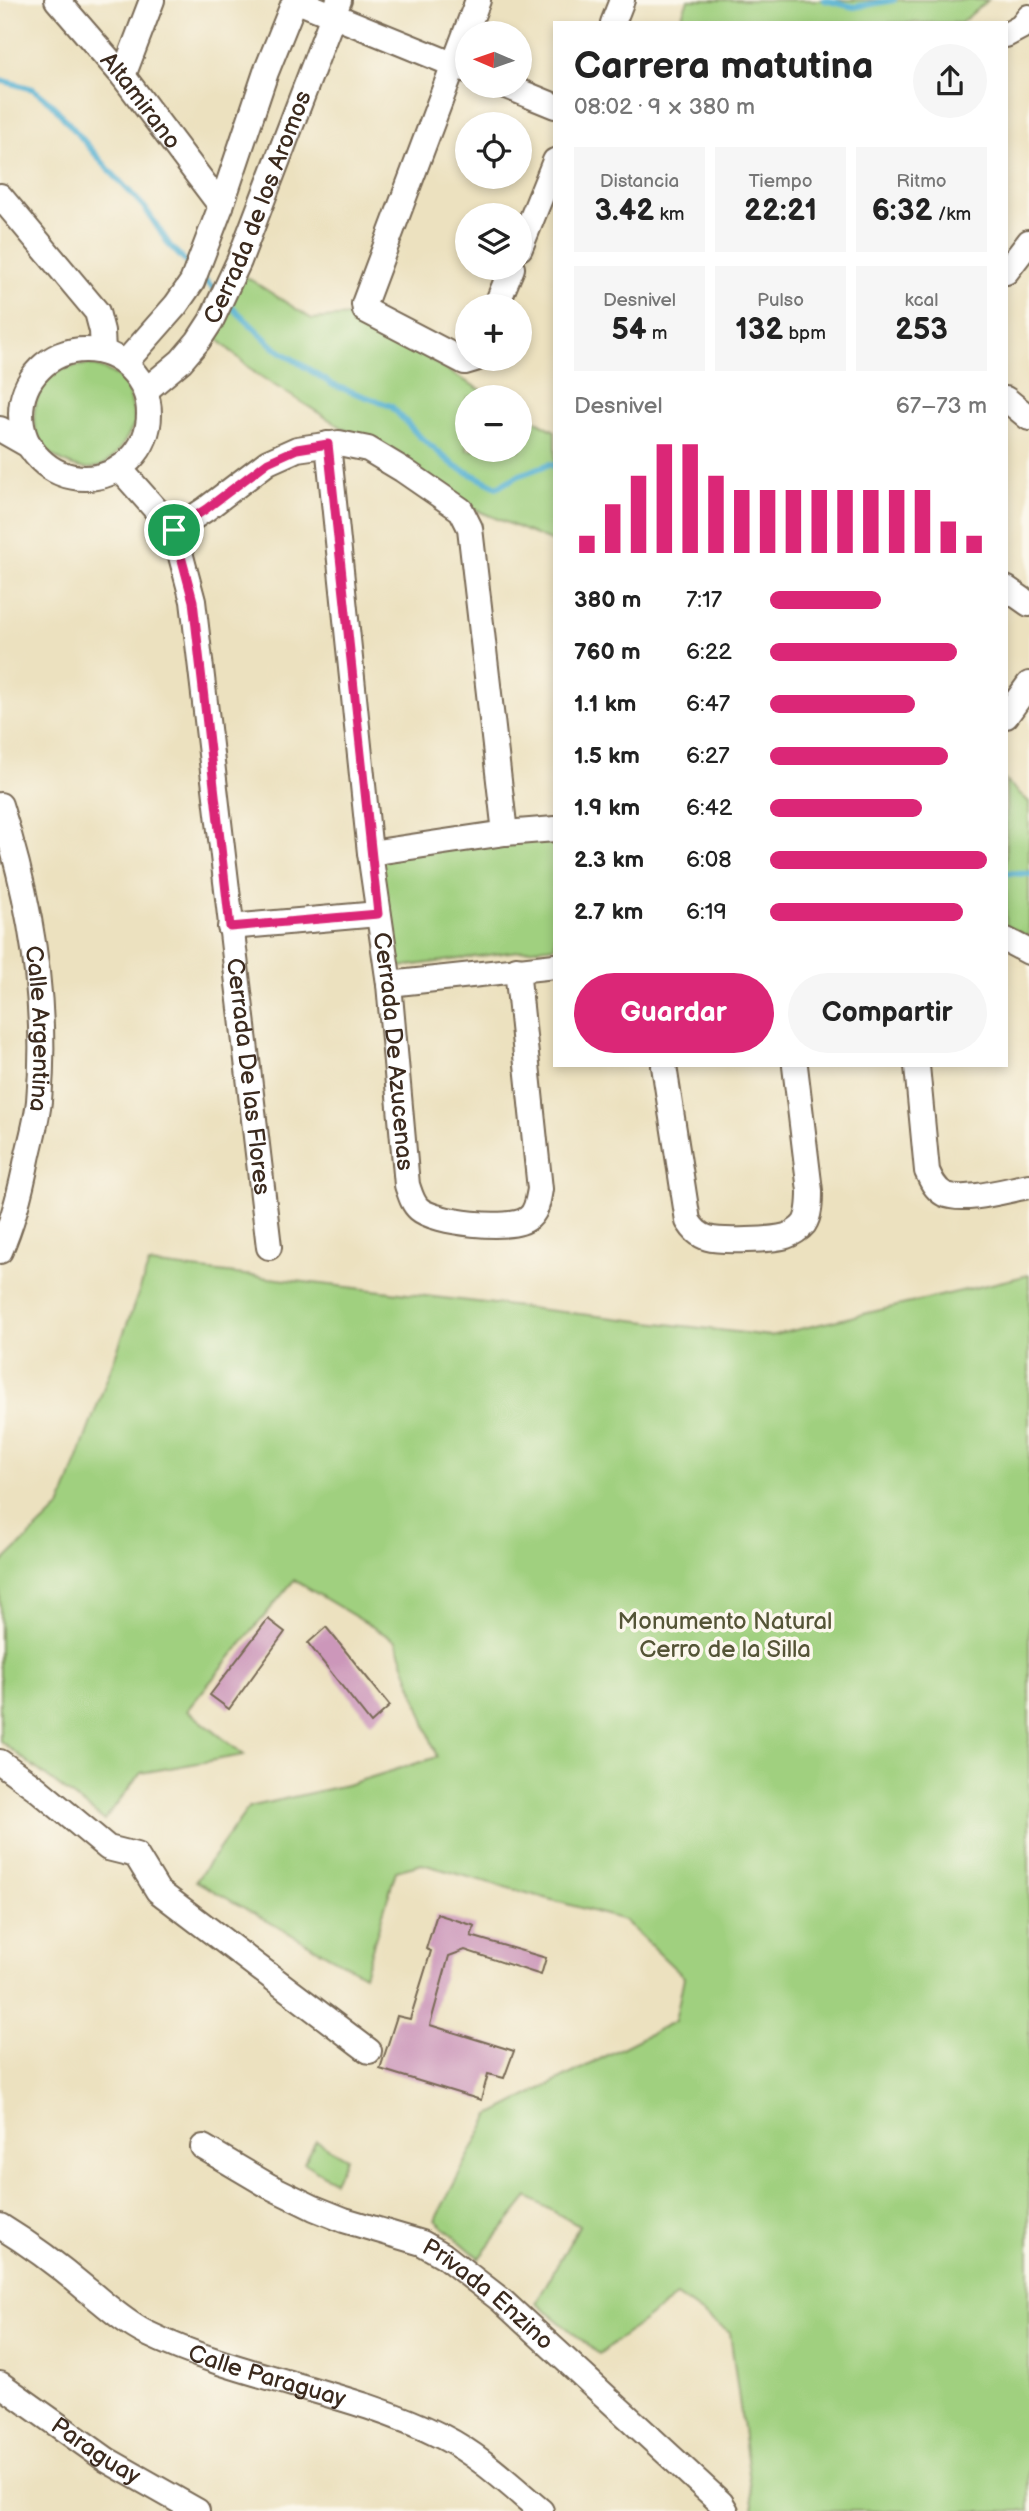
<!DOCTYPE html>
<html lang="es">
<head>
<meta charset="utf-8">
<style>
  :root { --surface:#fff; --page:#f6f6f6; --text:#222; --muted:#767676; --accent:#db2777 }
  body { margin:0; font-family:"Balsamiq Sans",sans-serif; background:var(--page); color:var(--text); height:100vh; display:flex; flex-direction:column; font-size:26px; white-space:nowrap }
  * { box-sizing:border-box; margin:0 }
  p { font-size:23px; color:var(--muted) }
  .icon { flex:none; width:38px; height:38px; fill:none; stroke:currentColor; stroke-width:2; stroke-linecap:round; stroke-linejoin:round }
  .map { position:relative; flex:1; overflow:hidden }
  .panel { position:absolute; left:553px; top:21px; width:455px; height:1046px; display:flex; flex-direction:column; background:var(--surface); border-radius:0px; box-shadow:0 4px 10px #0003 }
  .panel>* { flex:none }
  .needle { width:46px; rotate:272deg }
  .buttons { position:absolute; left:455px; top:21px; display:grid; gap:14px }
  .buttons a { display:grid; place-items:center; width:77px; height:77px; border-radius:50%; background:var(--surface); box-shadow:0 4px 10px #0003; font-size:35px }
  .pin { position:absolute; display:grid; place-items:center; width:60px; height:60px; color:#fff; margin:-30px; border:4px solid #fff; border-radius:50%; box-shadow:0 2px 7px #0007 }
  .round { display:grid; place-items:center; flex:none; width:74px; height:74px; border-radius:37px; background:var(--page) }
  .summary { display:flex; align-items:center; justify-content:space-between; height:119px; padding:0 21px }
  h1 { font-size:38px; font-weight:700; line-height:52px }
  .figures { display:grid; grid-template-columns:repeat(3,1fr); gap:10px; height:119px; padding:7px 21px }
  .figures div { display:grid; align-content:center; border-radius:0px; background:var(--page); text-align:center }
  .figures b { font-size:30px; font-weight:700 }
  .figures small { font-size:19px; font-weight:400 }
  .figures p { font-size:19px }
  .chart { height:196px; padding:14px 21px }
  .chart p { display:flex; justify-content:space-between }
  .chart svg { width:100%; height:126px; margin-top:7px; stroke:var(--accent); stroke-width:6 }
  .button { display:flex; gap:14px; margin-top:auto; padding:14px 21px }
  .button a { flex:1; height:80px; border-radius:42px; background:var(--accent); color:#fff; font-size:28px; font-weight:700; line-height:80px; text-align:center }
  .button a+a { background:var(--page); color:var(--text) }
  ul { padding:0 21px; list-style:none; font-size:23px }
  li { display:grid; grid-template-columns:112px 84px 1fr; align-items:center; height:52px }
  li i { height:18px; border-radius:9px; background:var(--accent) }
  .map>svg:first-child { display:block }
  .green { fill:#a0d07f; stroke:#6e7d4e; stroke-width:2 }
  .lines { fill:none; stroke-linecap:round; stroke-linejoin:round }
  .stream { stroke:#53b0d1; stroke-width:6 }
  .building { fill:#cc97ba }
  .minor-casing { stroke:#796a56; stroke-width:28 }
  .minor { stroke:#fff; stroke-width:24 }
  .route-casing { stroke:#fff; stroke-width:14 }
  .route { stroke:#db2777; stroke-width:9 }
  .labels { text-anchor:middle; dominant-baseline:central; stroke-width:7; stroke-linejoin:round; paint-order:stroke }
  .street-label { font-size:24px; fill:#3b2a1e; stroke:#fbf7ec }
  .park-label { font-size:24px; fill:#545436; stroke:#fbf7ec }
</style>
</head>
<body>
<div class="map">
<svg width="1029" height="2511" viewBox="0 0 1029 2511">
  <rect width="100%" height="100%" fill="#fbf7ec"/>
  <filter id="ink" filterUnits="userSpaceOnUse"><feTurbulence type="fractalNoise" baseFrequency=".0143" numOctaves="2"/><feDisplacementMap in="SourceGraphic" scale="14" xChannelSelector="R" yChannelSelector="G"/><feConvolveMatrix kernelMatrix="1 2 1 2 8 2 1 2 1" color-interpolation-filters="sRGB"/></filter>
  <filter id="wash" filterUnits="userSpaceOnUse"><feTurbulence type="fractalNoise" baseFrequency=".00686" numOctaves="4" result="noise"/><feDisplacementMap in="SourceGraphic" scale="28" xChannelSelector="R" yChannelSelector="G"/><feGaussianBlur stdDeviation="1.57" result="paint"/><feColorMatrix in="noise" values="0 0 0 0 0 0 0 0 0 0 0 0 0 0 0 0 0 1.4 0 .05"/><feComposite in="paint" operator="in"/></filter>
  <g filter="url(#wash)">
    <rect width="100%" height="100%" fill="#ece1bf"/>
    <!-- green -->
    <g class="green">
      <path d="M688 0H988L961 23H679Z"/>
      <path d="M237 271 312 319 362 315 456 376 494 397H467V450H520V412L555 431V543L469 507 255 373 214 336Z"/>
      <path d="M89 364C130 377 128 384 135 423 126 439 116 462 97 467 78 473 47 457 39 439 27 413 38 380 63 369 71 366 81 366 89 364Z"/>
      <path d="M1006 781 1029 802V937L1006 926Z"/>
      <path d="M555 836V946L392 968 379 858Z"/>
      <path d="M149 1264 770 1336 1029 1275V2511H754L730 2333 677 2296 599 2354 536 2303 579 2226 528 2197 479 2258 435 2220 490 2115 675 2021 684 1977 624 1920 422 1864 396 1871 364 1975 196 1881 249 1807 346 1785 437 1757 396 1641 294 1580 187 1710 244 1755 141 1773 104 1820 0 1741V1565L60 1507Z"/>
      <path d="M316 2141 346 2158 334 2181 304 2163Z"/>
    </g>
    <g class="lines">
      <!-- stream -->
      <g class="stream">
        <path d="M825 0 854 7 894 0"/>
        <path d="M0 80 33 89 51 103 110 171 145 208 170 246 187 263"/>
        <path d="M205 280 213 288"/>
        <path d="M230 305 274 347 333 385 391 406 419 436 455 466 497 487 520 475 550 464 555 467"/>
        <path d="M1006 873 1029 874"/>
      </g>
    </g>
    <g id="blocks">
      <!-- building -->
      <g class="building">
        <path d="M268 1619 285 1632 229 1709 210 1695Z"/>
        <path d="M326 1627 390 1706 371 1723 308 1643Z"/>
        <path d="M437 1914 475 1926 471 1936 546 1958 541 1975 465 1950 449 1956 430 2025 514 2051 504 2078 488 2074 481 2100 380 2069 397 2016 410 2019 431 1951 426 1949Z"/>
      </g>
    </g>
  </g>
  <g filter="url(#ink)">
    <use href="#blocks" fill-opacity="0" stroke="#796a56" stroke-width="2"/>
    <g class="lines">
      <!-- minor casing -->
      <g class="minor-casing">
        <g id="minor">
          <path id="s1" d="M57 0 123 76 221 206"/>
          <path d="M295 0 467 70"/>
          <path d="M613 23 622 0"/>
          <path d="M1006 35 1021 27 1029 17"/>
          <path d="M123 76 152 0"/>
          <path d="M506 86 555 106"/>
          <path d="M0 196 97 312 102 331 103 352"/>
          <path d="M520 248 555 161"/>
          <path d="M1006 272 1029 242"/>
          <path d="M496 306 512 268"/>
          <circle cx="85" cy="414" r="64"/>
          <path d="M475 359 465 362 365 310 364 304 478 0"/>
          <path d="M125 363 176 305 192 282 221 206 266 72 295 0"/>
          <path id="s2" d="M145 391 181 361 198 341 211 321 239 261 339 0"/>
          <path d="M1006 399 1029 418"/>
          <path d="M0 429 30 446"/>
          <path id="s3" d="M328 444 370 853 389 984 407 1185C410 1193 412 1203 419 1209 435 1223 510 1231 527 1219 537 1213 538 1200 540 1189L517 969"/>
          <path id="s4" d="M119 468 174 530 193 601 269 1247"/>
          <path d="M174 530 206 509 268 462 297 449 339 443 368 449 403 470 461 510 470 528 505 833"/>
          <path d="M1006 588 1029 604"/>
          <path d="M1006 716 1029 684"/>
          <path id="s5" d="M0 805C30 899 48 1002 39 1101 37 1120 31 1140 27 1159 21 1190 13 1222 0 1251"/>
          <path d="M370 853 505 833 555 829"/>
          <path d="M230 927 378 914"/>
          <path d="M1006 940 1029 952"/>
          <path d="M389 984 555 966"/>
          <path d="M664 1066 688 1221C693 1229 698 1235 708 1238 721 1242 773 1240 786 1236 792 1234 800 1229 804 1224 810 1215 810 1202 810 1191L795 1066"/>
          <path d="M917 1066 927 1171C931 1180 935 1189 944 1194 964 1203 1007 1190 1029 1186"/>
          <path d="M0 1762 36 1788 108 1848 136 1855 158 1891 369 2051"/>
          <path id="s6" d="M203 2147 269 2186 314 2208 344 2220 422 2243 443 2255 501 2300 721 2503 726 2511"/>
          <path id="s7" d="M0 2226C31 2245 59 2266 86 2289 105 2304 124 2322 146 2333 241 2379 349 2390 443 2437 479 2455 510 2485 541 2511"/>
          <path id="s8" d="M0 2384 107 2460 197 2511"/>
        </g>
      </g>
      <!-- minor -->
      <use href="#minor" class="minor"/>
    </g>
  </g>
  <g class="lines" filter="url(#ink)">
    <!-- route casing -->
    <g class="route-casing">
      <path id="route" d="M328 444 378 914 230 927 193 601 174 530 206 509 268 462 297 449Z"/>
    </g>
    <!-- route -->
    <use href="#route" class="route"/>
  </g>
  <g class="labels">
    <!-- street labels -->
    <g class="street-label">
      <text stroke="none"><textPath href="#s1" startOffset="131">Altamirano</textPath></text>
      <text stroke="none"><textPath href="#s2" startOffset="220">Cerrada de los Aromos</textPath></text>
      <text stroke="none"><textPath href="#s5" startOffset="228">Calle Argentina</textPath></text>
      <text stroke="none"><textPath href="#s3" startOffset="611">Cerrada De Azucenas</textPath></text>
      <text stroke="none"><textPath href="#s4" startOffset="635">Cerrada De las Flores</textPath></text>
      <text stroke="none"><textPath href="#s6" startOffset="324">Privada Enzino</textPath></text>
      <text stroke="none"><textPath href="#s7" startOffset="310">Calle Paraguay</textPath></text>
      <text stroke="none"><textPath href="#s8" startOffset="117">Paraguay</textPath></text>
    </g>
    <!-- park labels -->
    <g class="park-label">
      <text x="725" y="1621">Monumento Natural<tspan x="725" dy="28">Cerro de la Silla</tspan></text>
    </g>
  </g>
</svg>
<div class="buttons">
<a><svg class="needle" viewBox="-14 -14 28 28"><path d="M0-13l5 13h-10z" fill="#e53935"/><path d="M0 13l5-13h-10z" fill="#767676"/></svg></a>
<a><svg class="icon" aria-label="locate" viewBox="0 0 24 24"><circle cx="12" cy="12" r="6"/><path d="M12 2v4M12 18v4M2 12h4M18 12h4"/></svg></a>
<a><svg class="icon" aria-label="layers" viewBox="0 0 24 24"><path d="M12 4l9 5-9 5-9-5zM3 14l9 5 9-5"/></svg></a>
<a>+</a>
<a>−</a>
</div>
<div class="pin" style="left:174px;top:530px;background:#1e9e55"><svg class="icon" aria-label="arrive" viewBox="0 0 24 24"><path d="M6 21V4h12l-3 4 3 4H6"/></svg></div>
<section class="panel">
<div class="summary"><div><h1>Carrera matutina</h1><p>08:02 · 9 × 380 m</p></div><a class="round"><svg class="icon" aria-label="share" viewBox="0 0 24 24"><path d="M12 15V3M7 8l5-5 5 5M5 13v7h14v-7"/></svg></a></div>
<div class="figures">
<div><p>Distancia</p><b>3.42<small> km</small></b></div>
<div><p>Tiempo</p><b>22:21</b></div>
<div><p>Ritmo</p><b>6:32<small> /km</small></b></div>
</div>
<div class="figures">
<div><p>Desnivel</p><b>54<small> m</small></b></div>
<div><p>Pulso</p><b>132<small> bpm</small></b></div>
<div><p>kcal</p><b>253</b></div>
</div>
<div class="chart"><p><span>Desnivel</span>67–73 m</p>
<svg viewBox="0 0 160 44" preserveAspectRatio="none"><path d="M5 44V38M15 44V27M25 44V17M35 44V6M45 44V6M55 44V17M65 44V22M75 44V22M85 44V22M95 44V22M105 44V22M115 44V22M125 44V22M135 44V22M145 44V33M155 44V38"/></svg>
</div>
<ul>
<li><b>380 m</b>7:17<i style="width:51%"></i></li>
<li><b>760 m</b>6:22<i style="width:86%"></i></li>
<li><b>1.1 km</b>6:47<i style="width:67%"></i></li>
<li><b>1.5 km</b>6:27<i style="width:82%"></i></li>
<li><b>1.9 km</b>6:42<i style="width:70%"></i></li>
<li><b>2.3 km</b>6:08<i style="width:100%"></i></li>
<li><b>2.7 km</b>6:19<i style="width:89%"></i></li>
</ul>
<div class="button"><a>Guardar</a><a>Compartir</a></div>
</section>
</div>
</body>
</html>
